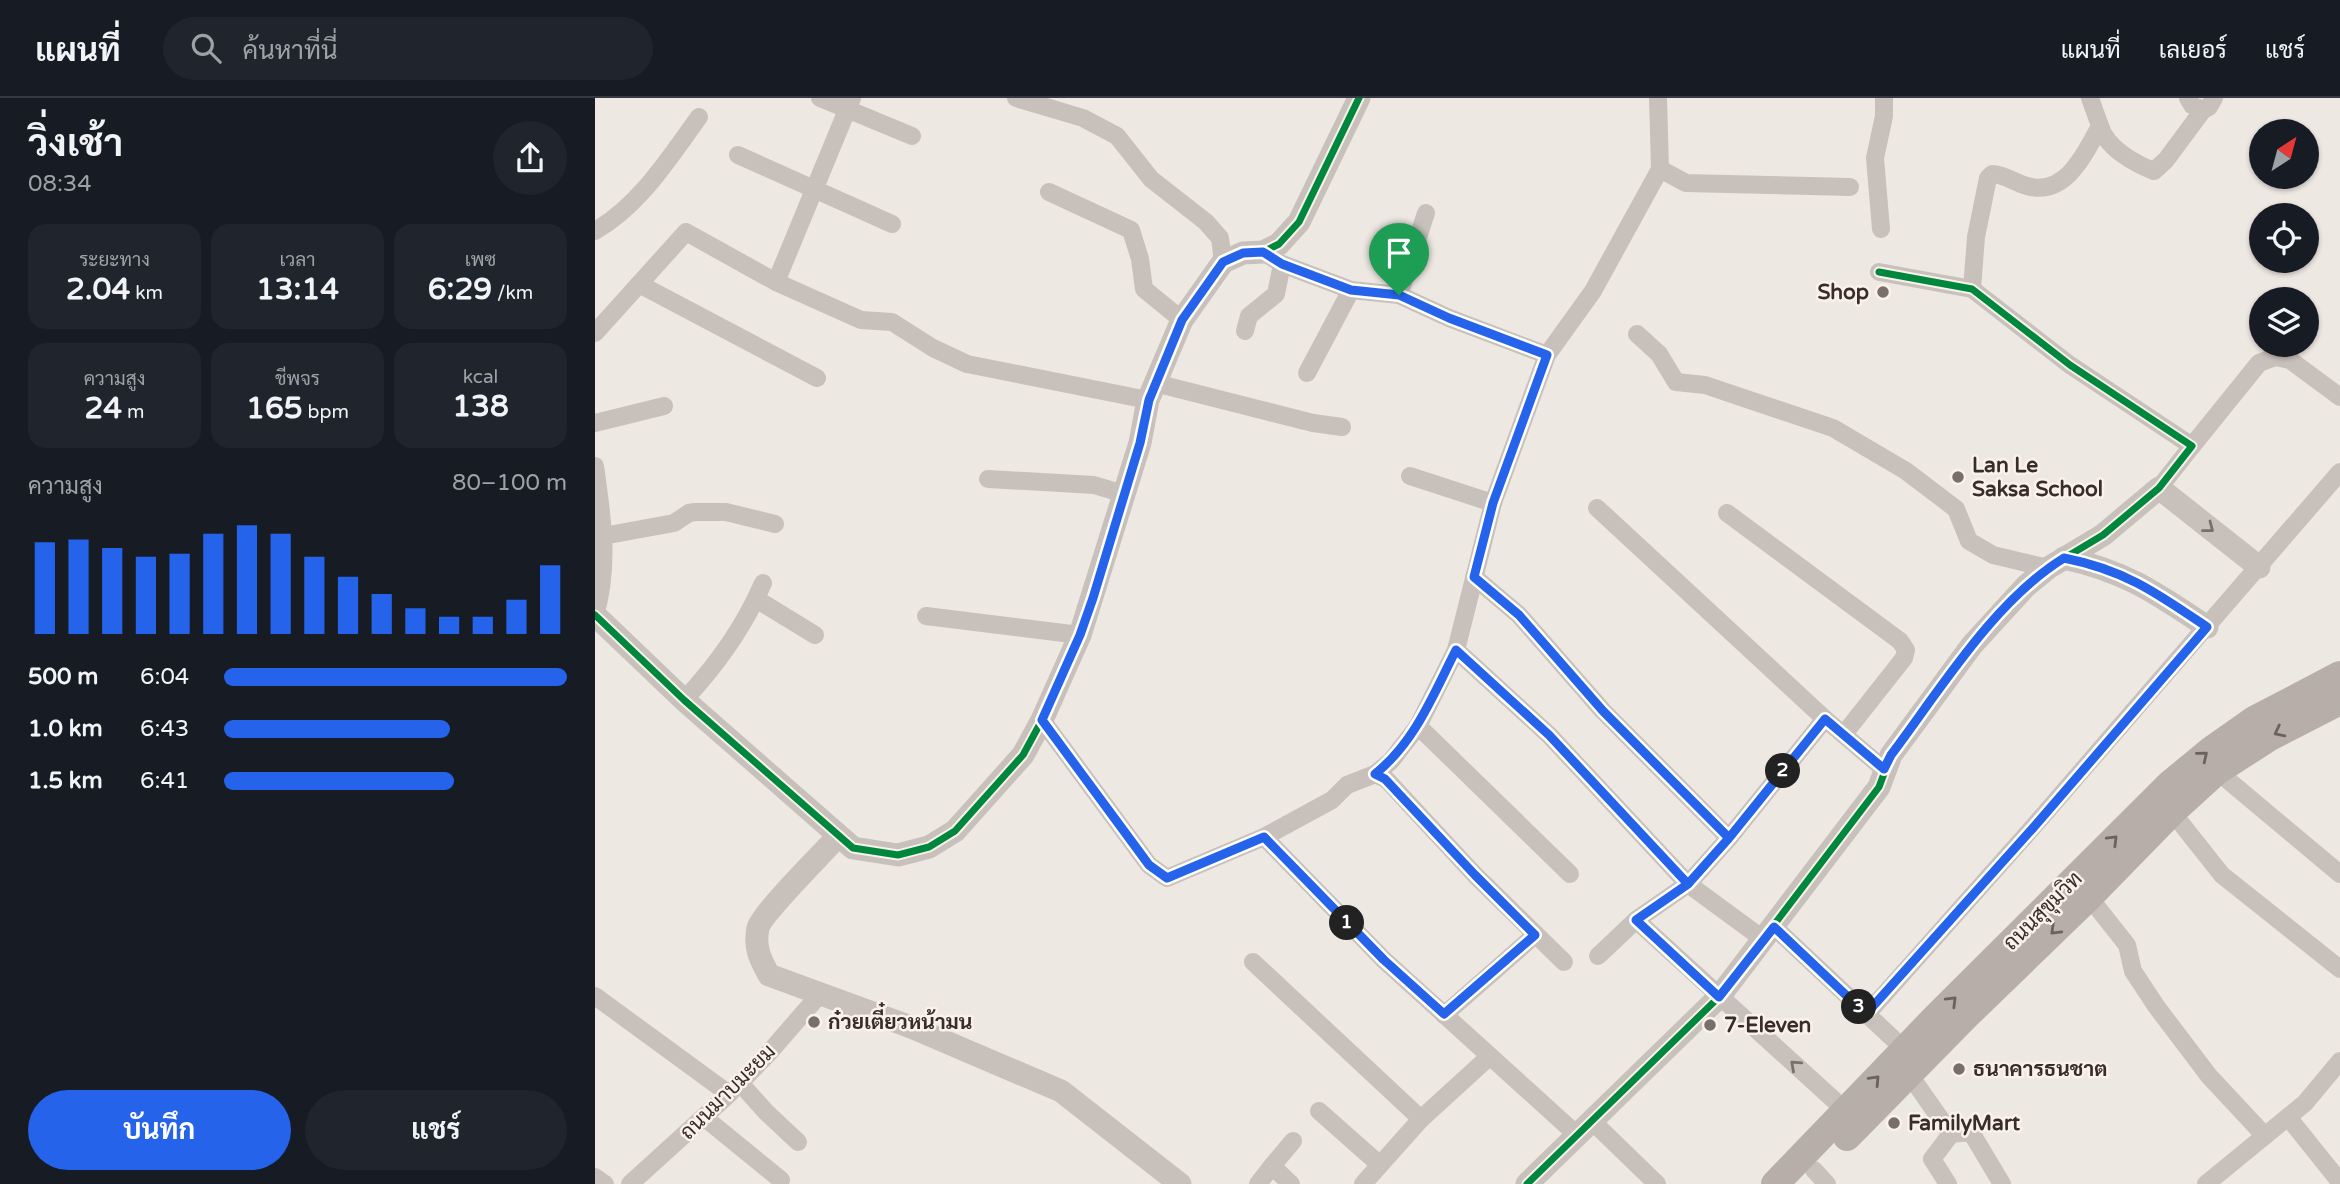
<!DOCTYPE html>
<html lang="th">
<head>
<meta charset="utf-8">
<style>
  :root { --surface:#171b24; --page:#20242c; --text:#f1f3f6; --muted:#9ea1a6; --line:#363941; --accent:#2563eb }
  body { margin:0; font-family:"Varela Round",Sarabun,sans-serif; background:var(--page); color:var(--text); height:100vh; display:flex; flex-direction:column; font-size:26px; white-space:nowrap }
  * { box-sizing:border-box; margin:0 }
  p { font-size:23px; color:var(--muted) }
  .icon { flex:none; width:38px; height:38px; fill:none; stroke:currentColor; stroke-width:2; stroke-linecap:round; stroke-linejoin:round }
  .map { position:relative; flex:1; overflow:hidden }
  .sheet { display:flex; flex-direction:column; background:var(--surface); width:595px }
  .sheet>* { flex:none }
  .needle { width:46px; rotate:36deg }
  .fabs { position:absolute; left:1654px; top:21px; display:grid; gap:14px }
  .fabs a { display:grid; place-items:center; width:70px; height:70px; border-radius:50%; background:var(--surface); box-shadow:0 2px 5px #0004; font-size:35px }
  .pin { position:absolute; display:grid; place-items:center; width:60px; height:60px; color:#fff; margin:-72px -30px; border-radius:50% 50% 50% 0; rotate:-45deg; box-shadow:0 0 7px #0007 }
  .pin .icon { rotate:45deg }
  .km { position:absolute; width:35px; height:35px; margin:-18px; border-radius:50%; background:#222; color:#fff; font-size:19px; line-height:35px; text-align:center }
  .round { display:grid; place-items:center; flex:none; width:74px; height:74px; border-radius:37px; background:var(--page) }
  .head { display:flex; align-items:center; justify-content:space-between; height:119px; padding:0 28px }
  h1 { font-size:38px; font-weight:700; line-height:52px }
  .metrics { display:grid; grid-template-columns:repeat(3,1fr); gap:10px; height:119px; padding:7px 28px }
  .metrics div { display:grid; align-content:center; border-radius:18px; background:var(--page); text-align:center }
  .metrics b { font-size:30px; font-weight:700 }
  .metrics small { font-size:19px; font-weight:400 }
  .metrics p { font-size:19px }
  .chart { height:196px; padding:14px 28px }
  .chart p { display:flex; justify-content:space-between }
  .chart svg { width:100%; height:126px; margin-top:7px; stroke:var(--accent); stroke-width:6 }
  .cta { display:flex; gap:14px; margin-top:auto; padding:14px 28px }
  .cta a { flex:1; height:80px; border-radius:42px; background:var(--accent); color:#fff; font-size:28px; font-weight:700; line-height:80px; text-align:center }
  .cta a+a { background:var(--page); color:var(--text) }
  ul { padding:0 28px; list-style:none; font-size:23px }
  li { display:grid; grid-template-columns:112px 84px 1fr; align-items:center; height:52px }
  li i { height:18px; border-radius:9px; background:var(--accent) }
  header { display:flex; align-items:center; gap:42px; box-sizing:border-box; height:98px; padding:0 35px; background:var(--surface); border-bottom:2px solid var(--line) }
  header strong { font-size:33px }
  nav { display:flex; gap:38px; margin-inline-start:auto; font-size:24px }
  .search { width:490px; height:63px; background:var(--page); display:flex; align-items:center; gap:18px; box-sizing:border-box; padding:0 24px; border-radius:38px; color:var(--muted); font-size:26px }
  main { display:flex; flex:1; min-height:0 }
  .map>svg:first-child { display:block }
  .lines { fill:none; stroke-linecap:round; stroke-linejoin:round }
  .minor { stroke:#c8c0bb; stroke-width:18 }
  .tertiary { stroke:#c8c0bb; stroke-width:23 }
  .primary { stroke:#b7aeaa; stroke-width:28 }
  .cycleway-casing { stroke:#faf2ea; stroke-width:11 }
  .cycleway { stroke:#00873e; stroke-width:7 }
  .oneway { stroke:#796f6b }
  .oneway2 { stroke:#6b615d }
  .route-casing { stroke:#fff; stroke-width:14 }
  .route { stroke:#2563eb; stroke-width:9 }
  .poi-dot { fill:#786e6a; stroke:#faf2ea; stroke-width:2.5 }
  .labels { text-anchor:middle; dominant-baseline:central; stroke-width:5; stroke-linejoin:round; paint-order:stroke }
  .poi-label { font-size:21px; font-weight:bold; fill:#392d29; stroke:#faf2ea; text-anchor:start }
  .street-label { font-size:21px; fill:#392d29; stroke:#faf2ea }
</style>
</head>
<body>
<header>
<strong>แผนที่</strong>
<div class="search"><svg class="icon" aria-label="search" viewBox="0 0 24 24"><circle cx="10" cy="10" r="6"/><path d="M15 15l6 6"/></svg>ค้นหาที่นี่</div>
<nav><a>แผนที่</a><a>เลเยอร์</a><a>แชร์</a></nav>
</header>
<main>
<section class="sheet">
<div class="head"><div><h1>วิ่งเช้า</h1><p>08:34</p></div><a class="round"><svg class="icon" aria-label="share" viewBox="0 0 24 24"><path d="M12 15V3M7 8l5-5 5 5M5 13v7h14v-7"/></svg></a></div>
<div class="metrics">
<div><p>ระยะทาง</p><b>2.04<small> km</small></b></div>
<div><p>เวลา</p><b>13:14</b></div>
<div><p>เพซ</p><b>6:29<small> /km</small></b></div>
</div>
<div class="metrics">
<div><p>ความสูง</p><b>24<small> m</small></b></div>
<div><p>ชีพจร</p><b>165<small> bpm</small></b></div>
<div><p>kcal</p><b>138</b></div>
</div>
<div class="chart"><p><span>ความสูง</span>80–100 m</p>
<svg viewBox="0 0 160 44" preserveAspectRatio="none"><path d="M5 44V12M15 44V11M25 44V14M35 44V17M45 44V16M55 44V9M65 44V6M75 44V9M85 44V17M95 44V24M105 44V30M115 44V35M125 44V38M135 44V38M145 44V32M155 44V20"/></svg>
</div>
<ul>
<li><b>500 m</b>6:04<i style="width:100%"></i></li>
<li><b>1.0 km</b>6:43<i style="width:66%"></i></li>
<li><b>1.5 km</b>6:41<i style="width:67%"></i></li>
</ul>
<div class="cta"><a>บันทึก</a><a>แชร์</a></div>
</section>
<div class="map">
<svg width="1745" height="1086" viewBox="0 0 1745 1086">
  <rect width="100%" height="100%" fill="#eee8e3"/>
  <g class="lines">
    <!-- minor -->
    <g class="minor">
      <path d="M225 0 317 38"/>
      <path d="M421 0 488 20 522 38 556 81 611 124 625 140 628 164"/>
      <path d="M1593 0 1597 7 1608 12 1614 9 1619 0"/>
      <path d="M1505 28C1511 49 1538 65 1559 73L1571 62 1608 12"/>
      <path d="M143 57 297 126"/>
      <path d="M1065 71 1091 85 1255 89"/>
      <path d="M454 94 536 132 545 161 549 191 587 222"/>
      <path d="M1286 131 1280 60 1289 18V0"/>
      <path d="M0 133C45 107 74 60 104 19"/>
      <path d="M668 154 687 166 756 192 804 197 854 220 952 257"/>
      <path d="M1284 174 1377 191 1475 267 1597 348 1564 390"/>
      <path d="M181 184 257 0"/>
      <path d="M44 186 222 280"/>
      <path d="M1377 191 1381 139 1393 80 1397 76C1409 76 1420 85 1432 88 1471 99 1490 55 1505 28L1495 0"/>
      <path d="M804 197 831 115"/>
      <path d="M650 233 654 218 681 196 687 166"/>
      <path d="M0 235 91 134 181 184 266 222 297 224 338 250 372 266 553 302"/>
      <path d="M1042 236 1064 256 1081 284 1110 287 1238 330 1311 373 1361 411 1374 443 1398 457 1453 470"/>
      <path d="M712 275 756 192"/>
      <path d="M560 285 718 325 747 329"/>
      <path d="M0 325 69 308"/>
      <path d="M1597 348 1664 265 1680 259 1695 262 1745 299"/>
      <path d="M0 368C7 417 15 468 0 517"/>
      <path d="M815 378 898 405"/>
      <path d="M393 381 499 387 529 396"/>
      <path d="M1002 410 1230 621 1289 671"/>
      <path d="M1132 415 1305 543 1311 552 1309 560 1249 636"/>
      <path d="M8 438 79 425 94 415 100 414H131L180 426"/>
      <path d="M879 479 924 517 1008 613 1134 740"/>
      <path d="M161 501 220 537"/>
      <path d="M331 518 485 537"/>
      <path d="M861 552 954 637 1093 786 1168 841"/>
      <path d="M89 602C122 567 149 529 168 485"/>
      <path d="M447 622 554 767 572 780 669 739 737 702 752 687 780 676 796 663 823 628 861 552 898 405 952 257 998 193 1065 71 1063 0"/>
      <path d="M823 628 975 776"/>
      <path d="M1622 673 1745 776"/>
      <path d="M780 676 791 681 880 777 969 864"/>
      <path d="M1577 714 1627 777 1745 871"/>
      <path d="M669 739 789 862 982 1037"/>
      <path d="M1494 799 1532 847 1538 873 1561 908 1614 978 1670 1038"/>
      <path d="M1041 822 1251 1013"/>
      <path d="M1179 829 1309 951"/>
      <path d="M1003 858 1041 822 1093 786 1134 740 1230 621"/>
      <path d="M658 864 826 1021"/>
      <path d="M0 898 134 996"/>
      <path d="M849 917 940 837"/>
      <path d="M1271 917 1438 729 1745 374"/>
      <path d="M1314 976 1356 1036"/>
      <path d="M145 985 171 1014 203 1044"/>
      <path d="M724 1013 784 1066"/>
      <path d="M1693 1019 1745 1084"/>
      <path d="M110 1020 186 1082"/>
      <path d="M998 1024 1062 1086"/>
      <path d="M677 1068 698 1043"/>
      <path d="M1219 1072 1232 1086"/>
      <path d="M0 1079 10 1086"/>
      <path d="M35 1086 134 996 172 957 225 896"/>
      <path d="M663 1086 677 1068 696 1086"/>
      <path d="M768 1086 826 1021 895 958"/>
      <path d="M1353 1086 1337 1061 1356 1036 1376 1034 1407 1086"/>
      <path d="M1611 1086 1710 1005 1745 963"/>
    </g>
    <!-- tertiary -->
    <g class="tertiary">
      <path d="M1469 460C1530 473 1561 495 1612 529"/>
      <path d="M0 517 89 602 258 750 303 757 334 749 360 733 428 657 447 622 485 537 545 345 553 302 587 222 628 164 648 155 668 154 684 146 704 124 764 0"/>
      <path d="M243 738C229 754 167 815 163 830 159 849 165 861 174 877L316 929 466 993 585 1086"/>
      <path d="M932 1086 1124 899 1284 689 1296 657 1377 547 1431 488 1453 470 1508 437 1564 390 1664 469"/>
    </g>
    <!-- primary -->
    <g class="primary">
      <path d="M1252 1039 1372 917 1494 799 1577 714 1622 673 1675 639 1745 603"/>
      <path d="M1180 1086 1341 919 1575 686 1615 653 1659 622 1745 577"/>
    </g>
    <!-- cycleway casing -->
    <g class="cycleway-casing">
      <g id="cycleway">
        <path d="M0 517 89 602 258 750 303 757 334 749 360 733 428 657 447 622 485 537 545 345 553 302 587 222 628 164 648 155 668 154 684 146 704 124 764 0"/>
        <path d="M932 1086 1124 899 1284 689 1296 657 1377 547 1431 488 1453 470 1508 437 1564 390 1597 348 1475 267 1377 191 1284 174"/>
      </g>
    </g>
    <!-- cycleway -->
    <use href="#cycleway" class="cycleway"/>
  </g>
  <!-- one-way arrows -->
  <defs><path id="oneway-chevron" d="M-2-3.5L2.5 0L-2 3.5" fill="none" stroke-width="1.6" stroke-linecap="round" stroke-linejoin="round" transform="scale(1.75)"/></defs>
  <g class="oneway">
    <use href="#oneway-chevron" transform="translate(1614 430) rotate(38)"/>
    <use href="#oneway-chevron" transform="translate(1200 967) rotate(-138)"/>
  </g>
  <g class="oneway2">
    <use href="#oneway-chevron" transform="translate(1684 634) rotate(153)"/>
    <use href="#oneway-chevron" transform="translate(1608 658) rotate(-39)"/>
    <use href="#oneway-chevron" transform="translate(1518 742) rotate(-45)"/>
    <use href="#oneway-chevron" transform="translate(1460 832) rotate(136)"/>
    <use href="#oneway-chevron" transform="translate(1357 903) rotate(-45)"/>
    <use href="#oneway-chevron" transform="translate(1280 982) rotate(-47)"/>
  </g>
  <g class="lines">
    <!-- route casing -->
    <g class="route-casing">
      <path id="route" d="M804 197 756 192 687 166 668 154 648 155 628 164 587 222 554 302 545 345 498 500 485 537 447 622 554 767 572 780 669 739 789 862 849 916 940 837 880 777 790 681 780 676C820 644 838 597 861 552L954 637 1093 786 1134 740 1230 621 1289 671 1296 657C1345 592 1399 503 1469 460 1530 472 1562 495 1612 529L1438 730 1271 916 1179 829 1124 899 1041 822 1093 786 1134 740 1008 613 924 517 879 479 898 405 952 257 854 220 804 197"/>
    </g>
    <!-- route -->
    <use href="#route" class="route"/>
  </g>
  <!-- markers -->
  <g class="poi-dot">
    <circle cx="1288" cy="194" r="7"/>
    <circle cx="1363" cy="379" r="7"/>
    <circle cx="219" cy="924" r="7"/>
    <circle cx="1115" cy="927" r="7"/>
    <circle cx="1364" cy="971" r="7"/>
    <circle cx="1299" cy="1025" r="7"/>
  </g>
  <g class="labels">
    <!-- poi labels -->
    <g class="poi-label">
      <text x="1274" y="194" text-anchor="end">Shop</text>
      <text x="1377" y="367">Lan Le<tspan x="1377" dy="24">Saksa School</tspan></text>
      <text x="233" y="924">ก๋วยเตี๋ยวหน้ามน</text>
      <text x="1129" y="927">7-Eleven</text>
      <text x="1378" y="971">ธนาคารธนชาต</text>
      <text x="1313" y="1025">FamilyMart</text>
    </g>
    <!-- street labels -->
    <g class="street-label">
      <text transform="translate(1448 813) rotate(-45)">ถนนสุขุมวิท</text>
      <text transform="translate(133 994) rotate(-45)">ถนนมาบมะยม</text>
    </g>
  </g>
</svg>
<div class="fabs">
<a><svg class="needle" viewBox="-14 -14 28 28"><path d="M0-13l5 13h-10z" fill="#e53935"/><path d="M0 13l5-13h-10z" fill="#9ea1a6"/></svg></a>
<a><svg class="icon" aria-label="locate" viewBox="0 0 24 24"><circle cx="12" cy="12" r="6"/><path d="M12 2v4M12 18v4M2 12h4M18 12h4"/></svg></a>
<a><svg class="icon" aria-label="layers" viewBox="0 0 24 24"><path d="M12 4l9 5-9 5-9-5zM3 14l9 5 9-5"/></svg></a>
</div>
<div class="pin" style="left:804px;top:197px;background:#1e9e55"><svg class="icon" aria-label="arrive" viewBox="0 0 24 24"><path d="M6 21V4h12l-3 4 3 4H6"/></svg></div>
<b class="km" style="left:752px;top:825px">1</b>
<b class="km" style="left:1188px;top:673px">2</b>
<b class="km" style="left:1264px;top:909px">3</b>
</div>
</main>
</body>
</html>
